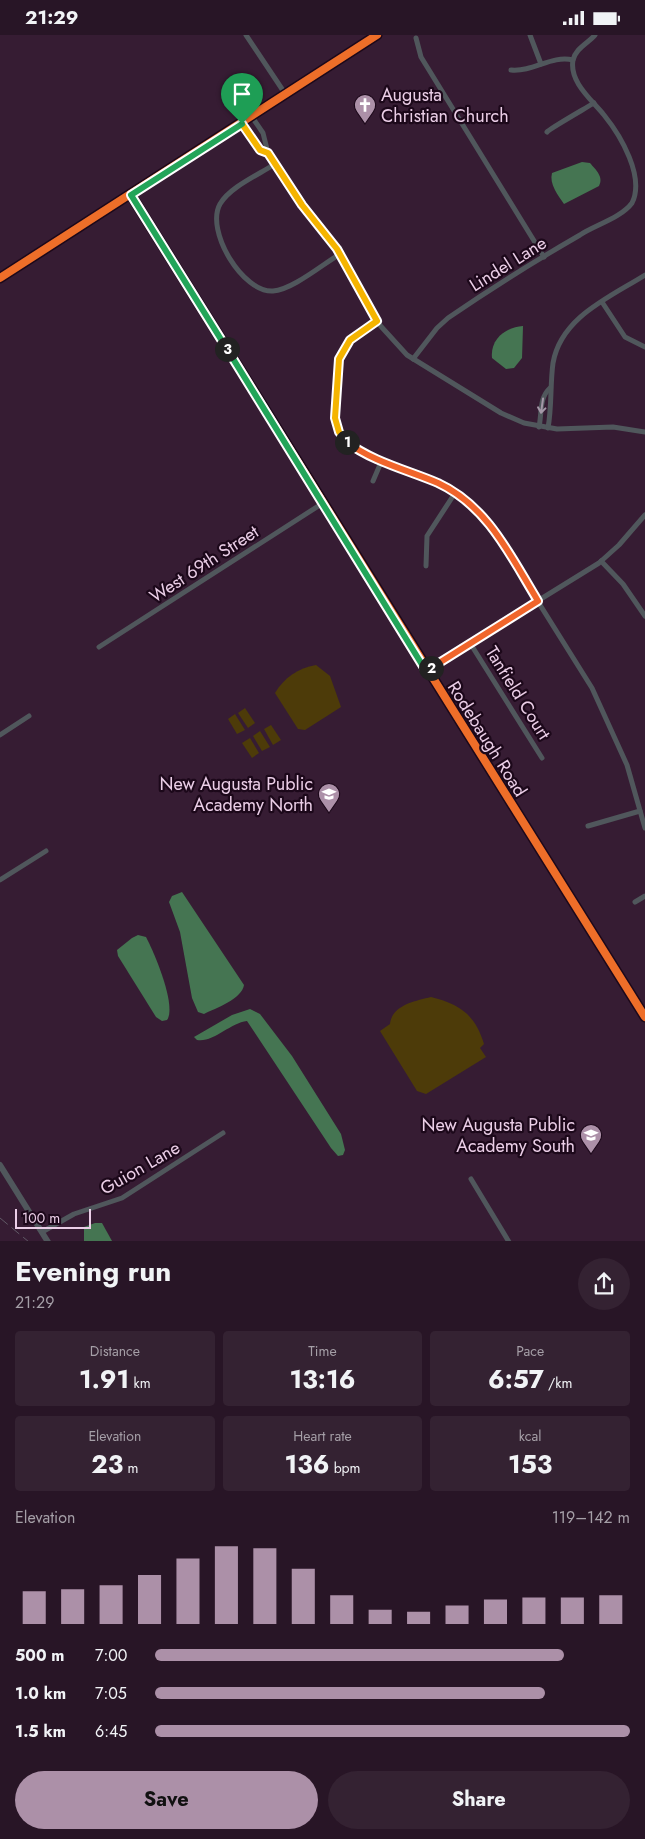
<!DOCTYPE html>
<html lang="en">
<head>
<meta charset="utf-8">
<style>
  :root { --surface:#281526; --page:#342232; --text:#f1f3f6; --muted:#a59fa7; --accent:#ac90a8 }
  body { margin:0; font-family:Jost,sans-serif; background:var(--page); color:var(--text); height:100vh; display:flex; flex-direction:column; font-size:19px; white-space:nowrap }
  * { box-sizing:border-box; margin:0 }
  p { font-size:16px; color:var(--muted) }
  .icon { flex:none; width:28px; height:28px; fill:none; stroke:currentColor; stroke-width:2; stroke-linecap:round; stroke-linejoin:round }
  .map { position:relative; height:1206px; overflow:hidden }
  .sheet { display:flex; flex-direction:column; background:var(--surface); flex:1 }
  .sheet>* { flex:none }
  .scale { position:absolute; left:15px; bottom:12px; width:76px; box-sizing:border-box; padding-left:5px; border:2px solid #ebcee7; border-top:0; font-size:14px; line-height:18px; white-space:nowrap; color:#ebcee7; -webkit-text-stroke:4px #1c081a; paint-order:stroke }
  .pin { position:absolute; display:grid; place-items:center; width:42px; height:42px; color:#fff; margin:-51px -21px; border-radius:50% 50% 50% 0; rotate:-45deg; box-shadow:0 0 5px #0007 }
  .pin .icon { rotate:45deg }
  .km { position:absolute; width:25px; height:25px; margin:-12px; border-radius:50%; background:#222; color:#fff; font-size:14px; line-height:25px; text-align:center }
  .round { display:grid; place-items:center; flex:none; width:52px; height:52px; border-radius:26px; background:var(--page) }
  .head { display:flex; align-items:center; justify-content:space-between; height:85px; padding:0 15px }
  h1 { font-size:28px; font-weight:700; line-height:38px }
  .stats { display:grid; grid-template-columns:repeat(3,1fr); gap:8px; height:85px; padding:5px 15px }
  .stats div { display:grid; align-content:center; border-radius:5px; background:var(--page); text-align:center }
  .stats b { font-size:25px; font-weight:700 }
  .stats small { font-size:14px; font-weight:400 }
  .stats p { font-size:14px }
  .chart { height:140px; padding:10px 15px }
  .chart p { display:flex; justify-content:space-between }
  .chart svg { width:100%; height:90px; margin-top:5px; stroke:var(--accent); stroke-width:6 }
  .cta { display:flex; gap:10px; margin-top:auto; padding:10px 15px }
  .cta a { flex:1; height:58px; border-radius:30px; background:var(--accent); color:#111; font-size:20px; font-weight:700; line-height:58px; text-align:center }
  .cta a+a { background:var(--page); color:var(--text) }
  ul { padding:0 15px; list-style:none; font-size:16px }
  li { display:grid; grid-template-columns:80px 60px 1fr; align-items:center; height:38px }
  li i { height:12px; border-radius:6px; background:var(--accent) }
  .status { display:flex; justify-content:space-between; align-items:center; height:35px; padding:0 25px; background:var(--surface); direction:ltr }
  .status svg { height:14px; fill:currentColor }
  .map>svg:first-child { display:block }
  .green { fill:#4d3b09 }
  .water { fill:#457552 }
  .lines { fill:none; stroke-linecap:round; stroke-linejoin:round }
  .minor { stroke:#50575c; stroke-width:5 }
  .tertiary { stroke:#50575c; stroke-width:6 }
  .secondary { stroke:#586268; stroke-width:8 }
  .rail { stroke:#615966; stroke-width:1; stroke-dasharray:10 5; stroke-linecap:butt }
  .cycleway-casing { stroke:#1c081a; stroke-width:11 }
  .cycleway { stroke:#ee6e29; stroke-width:8 }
  .oneway { stroke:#a598a8 }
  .split-1-casing { stroke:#fff; stroke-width:10 }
  .split-2-casing { stroke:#fff; stroke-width:10 }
  .split-3-casing { stroke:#fff; stroke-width:10 }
  .split-4-casing { stroke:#fff; stroke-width:10 }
  .split-1 { stroke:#f5b400; stroke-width:6 }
  .split-2 { stroke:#f0652b; stroke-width:6 }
  .split-3 { stroke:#22a559; stroke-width:6 }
  .split-4 { stroke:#22a559; stroke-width:6 }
  .labels { text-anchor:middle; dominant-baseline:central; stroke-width:4.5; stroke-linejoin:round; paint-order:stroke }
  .poi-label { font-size:18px; fill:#ebcee7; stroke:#1c081a; text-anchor:end }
  .street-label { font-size:18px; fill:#ebcee7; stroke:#1c081a }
</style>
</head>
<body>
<div class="status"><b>21:29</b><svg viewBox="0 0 49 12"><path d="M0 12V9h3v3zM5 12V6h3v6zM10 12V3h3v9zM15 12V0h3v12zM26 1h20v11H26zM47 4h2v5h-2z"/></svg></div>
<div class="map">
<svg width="645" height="1207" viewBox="0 0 645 1207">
  <rect width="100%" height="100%" fill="#361c33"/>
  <!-- green -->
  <g class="green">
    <path d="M316 630 330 641 341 672 305 695 298 694 275 658C284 643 298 633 316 630Z"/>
    <path d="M245 673 255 688 248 693 238 678Z"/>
    <path d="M235 679 245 695 237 699 228 684Z"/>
    <path d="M271 690 281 705 273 710 264 694Z"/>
    <path d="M260 696 270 712 262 716 253 701Z"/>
    <path d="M250 703 259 718 252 723 242 708Z"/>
    <path d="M431 962C459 969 475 979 484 1009L480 1013 486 1022 426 1059 417 1056 380 996 390 989C392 970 415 966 431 962Z"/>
  </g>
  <!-- water -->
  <g class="water">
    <path d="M582 127 590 128C596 135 604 142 599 151L564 169C558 160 549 149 552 138Z"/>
    <path d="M523 291 522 323 514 333 506 334 492 323C490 304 506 292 523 291Z"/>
    <path d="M182 857 244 950C242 964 216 973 204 979L198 977 192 963 180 897 169 867 172 861Z"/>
    <path d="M138 900 146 902C154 917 177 971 167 985L162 986 156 982 118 921 117 915 132 903Z"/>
    <path d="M250 974 260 979 292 1021 341 1099 345 1115 343 1120 338 1121 331 1113 247 986C230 988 213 1008 197 1005L194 1002 232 980Z"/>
    <path d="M95 1188H102L112 1206H84V1192Z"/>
  </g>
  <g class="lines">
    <!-- minor -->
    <g class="minor">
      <path d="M246 0 286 60"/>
      <path d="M530 0 541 29"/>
      <path d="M416 3 421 22 544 222"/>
      <path d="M511 35C534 37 551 20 573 25"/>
      <path d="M252 82 263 98 268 118 302 169 337 214 377 287 407 320 501 378 524 388 557 394 613 392 645 397"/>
      <path d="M241 89 260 115 268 118"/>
      <path d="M547 97C549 94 586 73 594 68"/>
      <path d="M275 129C258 140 230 152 220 169 205 196 243 258 273 256 292 255 323 229 340 219"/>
      <path d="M602 267 625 302 645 312"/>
      <path d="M377 287C347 306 336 315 336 353 336 367 332 384 340 398 352 420 422 440 447 453 464 462 478 475 490 490L592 653 627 730 645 793"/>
      <path d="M413 324 437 293 448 283C490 254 535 226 580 200 595 190 621 183 632 168 645 142 621 101 604 80 592 65 569 47 573 25 576 13 587 9 595 0"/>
      <path d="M539 392C542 378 539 363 550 353"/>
      <path d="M548 393C552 371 550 350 553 328 561 282 610 262 645 240"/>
      <path d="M373 446 382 425"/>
      <path d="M601 526 623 549 645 581"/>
      <path d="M426 531 427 501 455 458"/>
      <path d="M470 608 542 723"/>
      <path d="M99 612 323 468"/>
      <path d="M426 635 599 528 619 510 645 480"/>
      <path d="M0 700 29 681"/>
      <path d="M588 791 640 776"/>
      <path d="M0 845 46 816"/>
      <path d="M635 867 645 861"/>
      <path d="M471 1144 509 1207"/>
      <path d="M42 1197 74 1179 122 1163 223 1098"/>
    </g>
    <!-- tertiary -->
    <g class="tertiary">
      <path d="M131 160 645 982"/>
      <path d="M0 1130 48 1207"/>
    </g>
    <!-- secondary -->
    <path class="secondary" d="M0 243 377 0"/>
    <!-- rail -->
    <path class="rail" d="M0 1183 29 1207"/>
    <!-- cycleway casing -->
    <g class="cycleway-casing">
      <g id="cycleway">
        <path d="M131 160 645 982"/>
        <path d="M0 243 377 0"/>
      </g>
    </g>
    <!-- cycleway -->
    <use href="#cycleway" class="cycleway"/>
  </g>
  <!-- one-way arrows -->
  <defs><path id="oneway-shaft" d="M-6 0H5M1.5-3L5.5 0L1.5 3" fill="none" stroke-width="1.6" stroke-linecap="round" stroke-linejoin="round" transform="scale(1.25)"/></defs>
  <use class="oneway" href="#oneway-shaft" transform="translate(542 371) rotate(98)"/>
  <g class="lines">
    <!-- split-1 casing -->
    <g class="split-1-casing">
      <path id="split-1" d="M242 89 260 115 268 118 302 170 337 214 377 286 350 305 339 324 335 383 339 397 347 407"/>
    </g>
    <!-- split-2 casing -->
    <g class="split-2-casing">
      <path id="split-2" d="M347 407C371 426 410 436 438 448 488 471 511 522 538 566L431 633"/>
    </g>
    <!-- split-3 casing -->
    <g class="split-3-casing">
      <path id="split-3" d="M227 314 426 636 431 633"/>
    </g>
    <!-- split-4 casing -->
    <g class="split-4-casing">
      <path id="split-4" d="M227 314 131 160 242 89"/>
    </g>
    <!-- split-1 -->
    <use href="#split-1" class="split-1"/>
    <!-- split-2 -->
    <use href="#split-2" class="split-2"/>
    <!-- split-3 -->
    <use href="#split-3" class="split-3"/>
    <!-- split-4 -->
    <use href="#split-4" class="split-4"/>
  </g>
  <!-- icons -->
  <defs>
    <g id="church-pin" transform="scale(1.125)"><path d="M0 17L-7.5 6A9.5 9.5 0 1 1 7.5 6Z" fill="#ac90a8" stroke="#1c081a"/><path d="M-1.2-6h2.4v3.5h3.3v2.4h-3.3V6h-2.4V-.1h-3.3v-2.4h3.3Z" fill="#fff"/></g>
    <g id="school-pin" transform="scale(1.125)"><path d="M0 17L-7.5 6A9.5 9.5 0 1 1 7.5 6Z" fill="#ac90a8" stroke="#1c081a"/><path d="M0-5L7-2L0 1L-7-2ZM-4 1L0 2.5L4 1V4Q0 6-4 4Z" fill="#fff"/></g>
  </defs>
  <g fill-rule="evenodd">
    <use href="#church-pin" x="365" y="70"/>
    <use href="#school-pin" x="329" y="759"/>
    <use href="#school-pin" x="591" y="1100"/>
  </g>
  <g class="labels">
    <!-- poi labels -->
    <g class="poi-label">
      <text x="381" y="60" text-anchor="start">Augusta<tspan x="381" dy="21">Christian Church</tspan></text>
      <text x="313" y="749">New Augusta Public<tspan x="313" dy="21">Academy North</tspan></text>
      <text x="575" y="1090">New Augusta Public<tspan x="575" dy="21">Academy South</tspan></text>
    </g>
    <!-- street labels -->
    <g class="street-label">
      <text transform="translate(508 229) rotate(-32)">Lindel Lane</text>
      <text transform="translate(204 529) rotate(-33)">West 69th Street</text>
      <text transform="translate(518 658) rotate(58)">Tanfield Court</text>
      <text transform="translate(487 704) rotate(58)">Rodebaugh Road</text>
      <text transform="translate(140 1133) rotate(-30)">Guion Lane</text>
    </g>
  </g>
</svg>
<div class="scale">100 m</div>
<div class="pin" style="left:242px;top:89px;background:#1e9e55"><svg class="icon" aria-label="arrive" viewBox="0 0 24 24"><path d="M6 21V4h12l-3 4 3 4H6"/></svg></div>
<b class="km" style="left:347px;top:407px">1</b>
<b class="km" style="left:431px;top:633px">2</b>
<b class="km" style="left:227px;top:314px">3</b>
</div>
<section class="sheet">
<div class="head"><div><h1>Evening run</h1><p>21:29</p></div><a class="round"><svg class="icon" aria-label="share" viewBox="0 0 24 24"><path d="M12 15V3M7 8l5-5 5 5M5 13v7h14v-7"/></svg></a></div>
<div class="stats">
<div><p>Distance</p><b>1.91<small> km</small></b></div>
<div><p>Time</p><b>13:16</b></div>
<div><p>Pace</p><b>6:57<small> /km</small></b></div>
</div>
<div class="stats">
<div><p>Elevation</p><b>23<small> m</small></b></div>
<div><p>Heart rate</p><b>136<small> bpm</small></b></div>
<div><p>kcal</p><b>153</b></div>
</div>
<div class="chart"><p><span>Elevation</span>119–142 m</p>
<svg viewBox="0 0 160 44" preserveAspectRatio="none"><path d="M5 44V28M15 44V27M25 44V25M35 44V20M45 44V12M55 44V6M65 44V7M75 44V17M85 44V30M95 44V37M105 44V38M115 44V35M125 44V32M135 44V31M145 44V31M155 44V30"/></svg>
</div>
<ul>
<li><b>500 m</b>7:00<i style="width:86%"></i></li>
<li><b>1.0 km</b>7:05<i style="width:82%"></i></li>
<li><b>1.5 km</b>6:45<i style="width:100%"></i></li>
</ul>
<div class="cta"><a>Save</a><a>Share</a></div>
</section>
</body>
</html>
